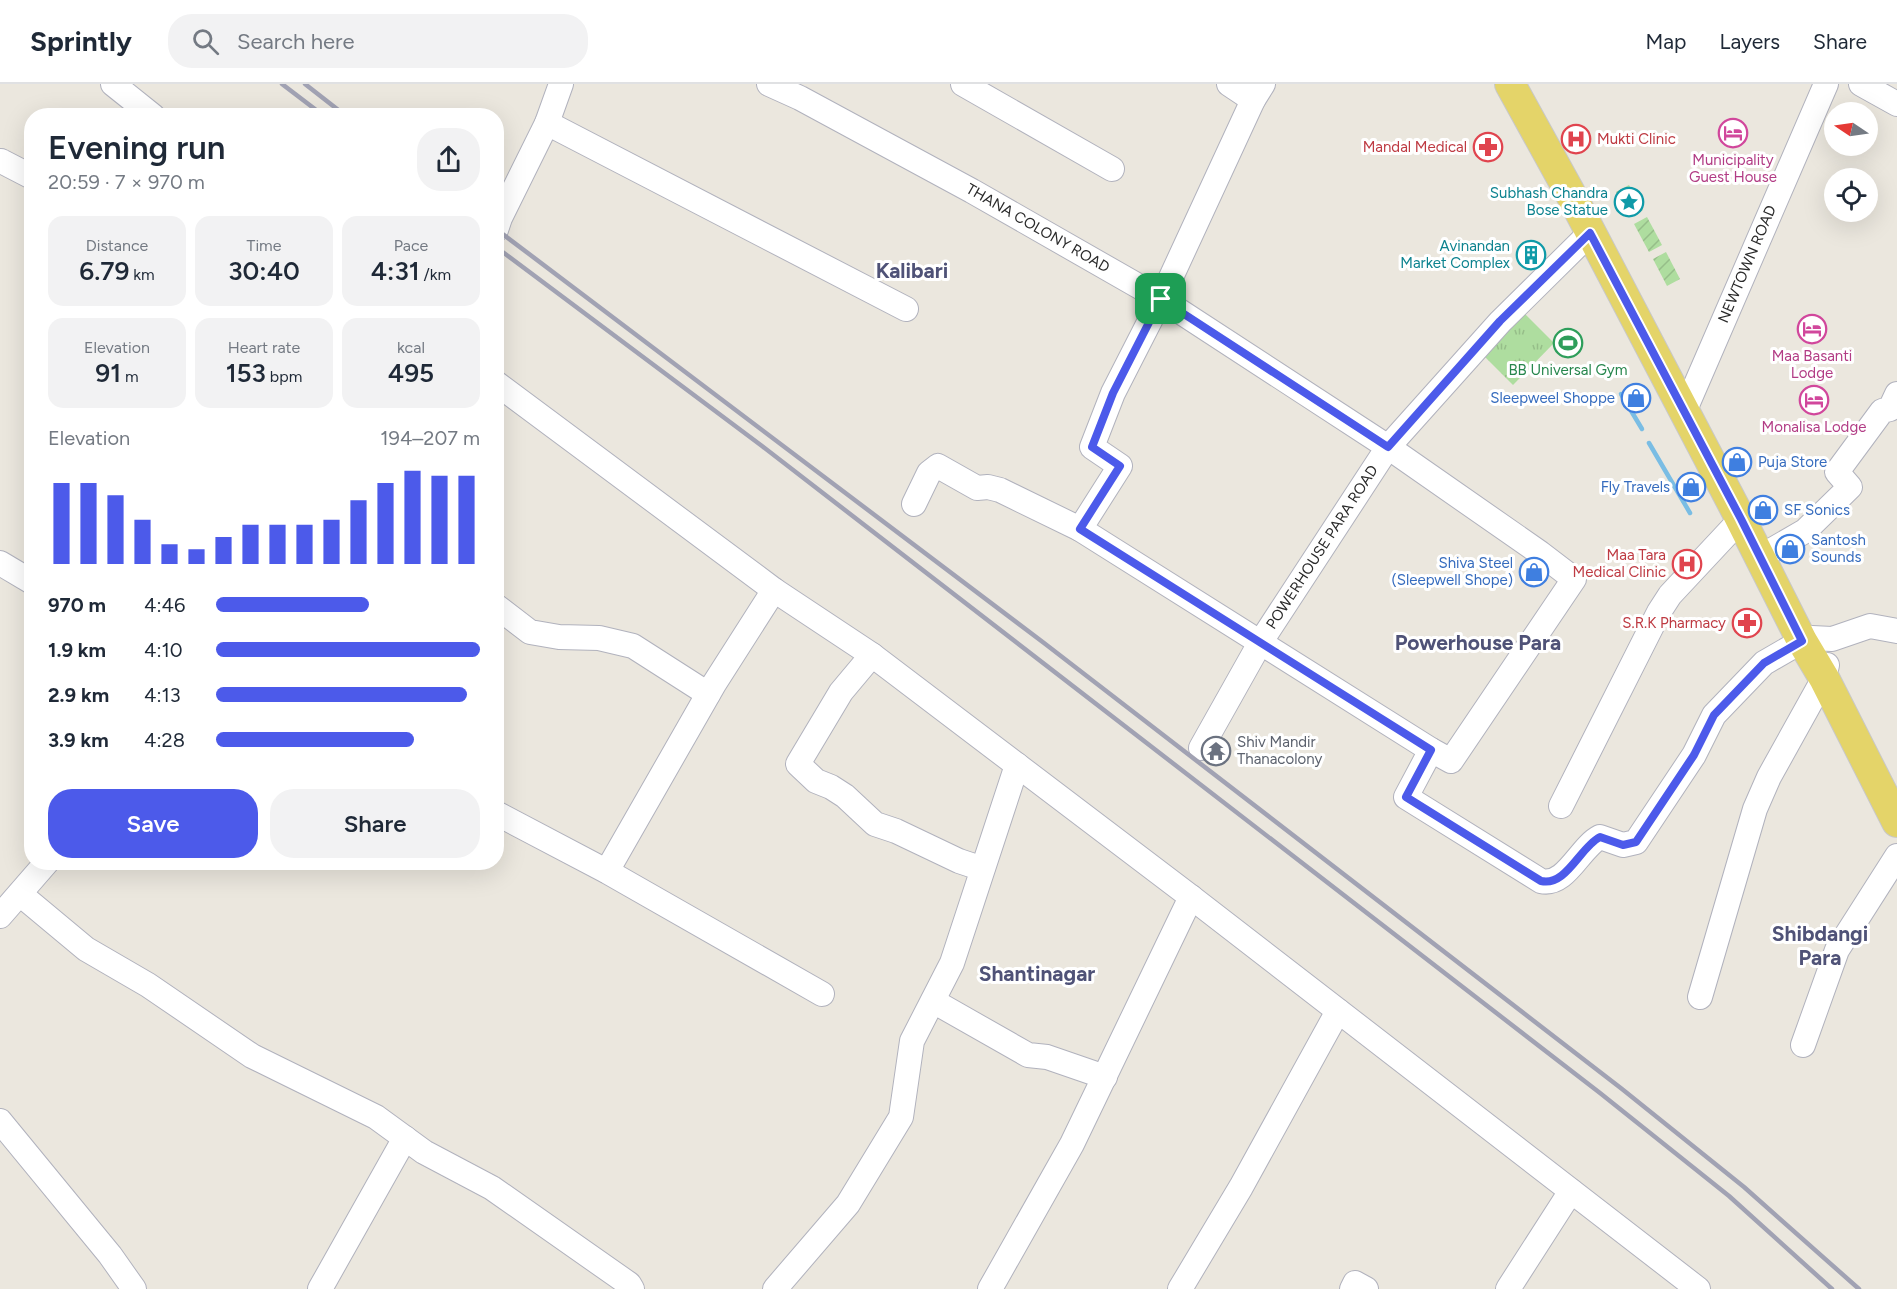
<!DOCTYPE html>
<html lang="en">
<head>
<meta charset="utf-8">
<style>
  :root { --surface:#fff; --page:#f2f2f3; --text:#1f2937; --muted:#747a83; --line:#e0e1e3; --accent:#4c5aea }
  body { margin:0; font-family:Figtree,sans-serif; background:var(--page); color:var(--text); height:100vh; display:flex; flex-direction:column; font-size:22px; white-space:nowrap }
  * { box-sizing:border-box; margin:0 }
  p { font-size:20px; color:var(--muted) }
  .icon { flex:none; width:33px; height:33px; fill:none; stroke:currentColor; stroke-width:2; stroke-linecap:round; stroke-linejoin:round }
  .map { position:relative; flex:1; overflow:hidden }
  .details { position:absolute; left:24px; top:24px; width:480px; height:762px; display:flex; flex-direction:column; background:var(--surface); border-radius:24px; box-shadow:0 6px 24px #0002 }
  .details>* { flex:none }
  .needle { width:39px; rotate:283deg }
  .controls { position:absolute; left:1824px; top:18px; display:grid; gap:12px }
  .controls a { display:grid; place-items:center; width:54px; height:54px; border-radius:50%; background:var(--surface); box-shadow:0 6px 24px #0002; font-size:30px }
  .pin { position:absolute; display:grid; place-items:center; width:51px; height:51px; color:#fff; margin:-26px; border-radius:12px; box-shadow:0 3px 9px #0006 }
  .round { display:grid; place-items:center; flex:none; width:63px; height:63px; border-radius:24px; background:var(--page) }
  .headline { display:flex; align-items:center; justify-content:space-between; height:102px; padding:0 24px }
  h1 { font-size:33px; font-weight:600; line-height:45px }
  .stats { display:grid; grid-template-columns:repeat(3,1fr); gap:9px; height:102px; padding:6px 24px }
  .stats div { display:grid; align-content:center; border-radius:15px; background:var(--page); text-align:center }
  .stats b { font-size:26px; font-weight:600 }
  .stats small { font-size:16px; font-weight:400 }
  .stats p { font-size:16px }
  .chart { height:168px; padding:12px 24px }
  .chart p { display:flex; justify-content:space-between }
  .chart svg { width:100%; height:108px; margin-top:6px; stroke:var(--accent); stroke-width:6 }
  .cta { display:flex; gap:12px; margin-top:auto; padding:12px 24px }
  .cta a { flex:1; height:69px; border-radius:24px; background:var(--accent); color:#fff; font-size:24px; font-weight:600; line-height:69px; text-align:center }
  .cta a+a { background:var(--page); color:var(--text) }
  ul { padding:0 24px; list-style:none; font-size:20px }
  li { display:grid; grid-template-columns:96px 72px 1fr; align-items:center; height:45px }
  li i { height:15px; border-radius:8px; background:var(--accent) }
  header { display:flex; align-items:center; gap:36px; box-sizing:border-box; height:84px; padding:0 30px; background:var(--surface); border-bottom:2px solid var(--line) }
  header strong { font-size:28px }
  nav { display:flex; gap:33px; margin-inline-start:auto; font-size:21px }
  .search { width:420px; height:54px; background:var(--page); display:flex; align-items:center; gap:15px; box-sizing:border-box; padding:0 21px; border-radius:24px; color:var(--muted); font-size:22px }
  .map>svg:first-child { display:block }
  .grass { fill:url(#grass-tufts) }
  .garden { fill:url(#garden-furrows) }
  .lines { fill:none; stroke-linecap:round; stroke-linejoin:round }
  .stream { stroke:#7abde4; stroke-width:4.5 }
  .minor-casing { stroke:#b1b2bd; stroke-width:26 }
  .major-casing { stroke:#c8c8c8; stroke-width:32 }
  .minor { stroke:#fff; stroke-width:24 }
  .major { stroke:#e4d469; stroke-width:30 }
  .rail { stroke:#a1a2b3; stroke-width:4.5 }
  .route-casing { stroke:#fff; stroke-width:12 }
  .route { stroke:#4c5aea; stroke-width:8 }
  .labels { text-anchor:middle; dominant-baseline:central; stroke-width:6; stroke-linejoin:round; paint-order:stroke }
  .health-label { font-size:15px; fill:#be3a42; stroke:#fff; text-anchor:end }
  .hotel-label { font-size:15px; fill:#b23c85; stroke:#fff }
  .culture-label { font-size:15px; fill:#0d838f; stroke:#fff; text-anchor:end }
  .street-label { font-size:15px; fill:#2a2a2a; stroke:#fff }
  .leisure-label { font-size:15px; fill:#27864d; stroke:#fff }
  .shop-label { font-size:15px; fill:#366cbe; stroke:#fff; text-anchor:end }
  .worship-label { font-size:15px; fill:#5b616d; stroke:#fff; text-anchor:start }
  .district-label { font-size:21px; font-weight:bold; fill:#4f5277; stroke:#fff }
</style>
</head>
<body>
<header>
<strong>Sprintly</strong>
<div class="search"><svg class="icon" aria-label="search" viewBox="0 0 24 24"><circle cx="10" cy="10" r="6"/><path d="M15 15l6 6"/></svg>Search here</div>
<nav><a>Map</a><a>Layers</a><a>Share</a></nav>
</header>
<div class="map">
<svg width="1897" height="1205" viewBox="0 0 1897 1205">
  <defs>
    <pattern id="grass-tufts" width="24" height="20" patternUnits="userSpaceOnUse" patternTransform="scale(1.5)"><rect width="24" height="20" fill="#aedd9f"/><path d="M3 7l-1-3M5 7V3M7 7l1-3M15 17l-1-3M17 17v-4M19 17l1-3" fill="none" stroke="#96be89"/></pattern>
    <pattern id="garden-furrows" width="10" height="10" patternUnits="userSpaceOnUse" patternTransform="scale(1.5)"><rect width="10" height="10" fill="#aedd9f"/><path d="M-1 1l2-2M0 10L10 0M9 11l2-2" fill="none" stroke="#96be89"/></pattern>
  </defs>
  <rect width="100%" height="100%" fill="#ebe7de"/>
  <!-- grass -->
  <path class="grass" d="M1520 225 1554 259 1513 301 1479 267Z"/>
  <!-- garden -->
  <g class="garden">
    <path d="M1629 101 1643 126 1630 133 1616 108Z"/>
    <path d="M1647 133 1662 161 1649 168 1634 140Z"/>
    <path d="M1666 168 1680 195 1667 202 1653 175Z"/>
  </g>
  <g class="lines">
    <!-- stream -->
    <g class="stream">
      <path d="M1621 310 1642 345"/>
      <path d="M1649 359 1690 429"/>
    </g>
    <!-- minor casing -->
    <g class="minor-casing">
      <g id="minor">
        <path d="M113 0 153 32"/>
        <path d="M769 0 800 14 972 107 1161 215 1388 363 1540 469 1574 495 1451 677 1431 666 1080 445 1120 382 1092 363 1113 309 1161 215 1253 16 1263 0"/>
        <path d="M963 0 1112 85"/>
        <path d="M1229 0 1253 16"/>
        <path d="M1861 0 1897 20"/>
        <path d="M547 39 906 225"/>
        <path d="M1 77 32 93"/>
        <path d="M496 146 500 134 547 39 561 0"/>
        <path d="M496 299 774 506 872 571 1191 813 1698 1205"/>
        <path d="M1684 328 1826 0"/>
        <path d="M914 420 929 389 938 382 977 404 988 403 1000 406 1080 445"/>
        <path d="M1760 473 1805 447 1850 403 1837 388 1882 327 1890 325 1897 310"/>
        <path d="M0 479 32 498"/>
        <path d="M496 522 530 548 559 553 599 554 633 562 708 610"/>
        <path d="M872 571 841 608 798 680 816 697 831 703 845 712 875 740 896 747 959 777 977 783H983"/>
        <path d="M1201 664 1260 559 1388 363 1500 238 1590 149"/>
        <path d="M1431 666 1406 713 1541 797C1566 803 1580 763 1600 753L1623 761 1636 758 1694 671 1714 631 1764 579 1802 557 1812 554 1832 555 1870 542 1897 547"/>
        <path d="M1561 722 1659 528 1670 511 1741 435"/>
        <path d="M496 729 608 788 822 910"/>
        <path d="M607 787 714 600 774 506"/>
        <path d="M20 810 86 865 148 901 252 972 376 1033 424 1068 492 1104 629 1200 632 1205"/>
        <path d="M0 832 47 778"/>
        <path d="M1700 913 1755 725 1769 693 1824 594 1827 581"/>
        <path d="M933 917 1028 971 1047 973 1105 993"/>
        <path d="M1803 961 1837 866 1897 772"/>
        <path d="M0 1037 110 1171 134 1205"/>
        <path d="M320 1205 405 1054"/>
        <path d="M775 1205 848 1120 901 1033 912 957 952 879 1017 681"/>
        <path d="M990 1205 1072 1060 1191 813"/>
        <path d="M1180 1205 1241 1103 1338 927"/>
        <path d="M1352 1205 1355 1199 1366 1205"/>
        <path d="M1508 1205 1571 1107"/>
      </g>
    </g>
    <!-- major casing -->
    <g class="major-casing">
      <path id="major" d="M1510 0 1569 107 1737 428 1802 557 1824 594 1897 738"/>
    </g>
    <!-- minor -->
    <use href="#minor" class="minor"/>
    <!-- major -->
    <use href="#major" class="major"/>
    <!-- rail -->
    <g class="rail">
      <path d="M282 0 324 32"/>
      <path d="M305 0 346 32"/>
      <path d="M496 145 1044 559 1622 1005 1744 1103 1859 1205"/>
      <path d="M496 163 762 362 1600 1009 1729 1112 1832 1205"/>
    </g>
  </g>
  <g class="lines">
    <!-- route casing -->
    <g class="route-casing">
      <path id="route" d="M1590 149 1741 435 1802 557 1764 579 1714 631 1694 671 1636 758 1623 761 1600 753C1580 763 1566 803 1541 797L1406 713 1431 666 1080 445 1120 382 1092 363 1113 309 1161 215 1388 363 1500 237Z"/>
    </g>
    <!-- route -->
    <use href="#route" class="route"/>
  </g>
  <!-- icons -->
  <defs>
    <g id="hotel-ring" transform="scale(1.5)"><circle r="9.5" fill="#fff" stroke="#d1479c" stroke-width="1.5"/><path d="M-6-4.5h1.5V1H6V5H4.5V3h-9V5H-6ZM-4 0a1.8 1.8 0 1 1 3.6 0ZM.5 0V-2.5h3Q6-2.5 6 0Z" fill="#d1479c"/></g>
    <g id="hospital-ring" transform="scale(1.5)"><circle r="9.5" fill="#fff" stroke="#e0444e" stroke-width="1.5"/><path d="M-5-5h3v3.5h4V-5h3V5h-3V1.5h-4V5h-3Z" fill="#e0444e"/></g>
    <g id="pharmacy-ring" transform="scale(1.5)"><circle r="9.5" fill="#fff" stroke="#e0444e" stroke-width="1.5"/><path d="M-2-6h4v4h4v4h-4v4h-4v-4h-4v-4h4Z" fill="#e0444e"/></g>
    <g id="sight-ring" transform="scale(1.5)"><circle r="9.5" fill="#fff" stroke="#0f9aa8" stroke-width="1.5"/><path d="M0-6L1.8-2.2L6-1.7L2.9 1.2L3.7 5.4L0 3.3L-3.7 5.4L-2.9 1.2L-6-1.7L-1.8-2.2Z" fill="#0f9aa8"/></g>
    <g id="building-ring" transform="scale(1.5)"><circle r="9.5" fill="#fff" stroke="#0f9aa8" stroke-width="1.5"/><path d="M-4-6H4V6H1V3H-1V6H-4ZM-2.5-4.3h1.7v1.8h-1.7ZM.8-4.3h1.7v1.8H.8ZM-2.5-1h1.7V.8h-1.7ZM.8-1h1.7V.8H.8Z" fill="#0f9aa8"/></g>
    <g id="stadium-ring" transform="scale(1.5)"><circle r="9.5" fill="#fff" stroke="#2e9e5b" stroke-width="1.5"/><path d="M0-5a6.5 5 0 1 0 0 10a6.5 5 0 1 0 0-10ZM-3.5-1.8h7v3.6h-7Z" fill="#2e9e5b"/></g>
    <g id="shop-ring" transform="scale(1.5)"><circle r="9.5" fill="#fff" stroke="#3f7fe0" stroke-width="1.5"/><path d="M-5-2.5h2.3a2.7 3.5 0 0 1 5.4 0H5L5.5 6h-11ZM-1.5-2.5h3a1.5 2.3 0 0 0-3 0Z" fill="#3f7fe0"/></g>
    <g id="temple-ring" transform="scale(1.5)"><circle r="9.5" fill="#fff" stroke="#6b7280" stroke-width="1.5"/><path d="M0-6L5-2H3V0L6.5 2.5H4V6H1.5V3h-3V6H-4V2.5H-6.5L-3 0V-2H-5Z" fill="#6b7280"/></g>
  </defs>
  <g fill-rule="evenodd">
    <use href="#hotel-ring" x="1733" y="49"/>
    <use href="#hospital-ring" x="1576" y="55"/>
    <use href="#pharmacy-ring" x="1488" y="63"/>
    <use href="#sight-ring" x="1629" y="118"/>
    <use href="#building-ring" x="1531" y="171"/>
    <use href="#hotel-ring" x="1812" y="245"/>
    <use href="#stadium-ring" x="1568" y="259"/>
    <use href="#shop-ring" x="1636" y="314"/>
    <use href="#hotel-ring" x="1814" y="316"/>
    <use href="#shop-ring" x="1737" y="378"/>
    <use href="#shop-ring" x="1691" y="403"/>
    <use href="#shop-ring" x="1763" y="426"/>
    <use href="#shop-ring" x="1790" y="465"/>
    <use href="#hospital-ring" x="1687" y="480"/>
    <use href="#shop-ring" x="1534" y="488"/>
    <use href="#pharmacy-ring" x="1747" y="539"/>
    <use href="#temple-ring" x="1216" y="667"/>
  </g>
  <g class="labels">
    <!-- health labels -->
    <g class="health-label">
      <text x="1597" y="55" text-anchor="start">Mukti Clinic</text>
      <text x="1467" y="63">Mandal Medical</text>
      <text x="1666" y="471">Maa Tara<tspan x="1666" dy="17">Medical Clinic</tspan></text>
      <text x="1726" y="539">S.R.K Pharmacy</text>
    </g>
    <!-- hotel labels -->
    <g class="hotel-label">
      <text x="1733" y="76">Municipality<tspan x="1733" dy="17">Guest House</tspan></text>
      <text x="1812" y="272">Maa Basanti<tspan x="1812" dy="17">Lodge</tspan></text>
      <text x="1814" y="343">Monalisa Lodge</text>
    </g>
    <!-- culture labels -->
    <g class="culture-label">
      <text x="1608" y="109">Subhash Chandra<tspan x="1608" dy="17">Bose Statue</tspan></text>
      <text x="1510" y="162">Avinandan<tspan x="1510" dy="17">Market Complex</tspan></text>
    </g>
    <!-- street labels -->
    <g class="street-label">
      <text transform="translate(1038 144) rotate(30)">THANA COLONY ROAD</text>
      <text transform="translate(1747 180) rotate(-67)">NEWTOWN ROAD</text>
      <text transform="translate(1322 463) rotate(-57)">POWERHOUSE PARA ROAD</text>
    </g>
    <!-- leisure labels -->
    <g class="leisure-label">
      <text x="1568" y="286">BB Universal Gym</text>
    </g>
    <!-- shop labels -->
    <g class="shop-label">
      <text x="1615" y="314">Sleepweel Shoppe</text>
      <text x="1758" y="378" text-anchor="start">Puja Store</text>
      <text x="1670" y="403">Fly Travels</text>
      <text x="1784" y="426" text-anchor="start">SF Sonics</text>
      <text x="1811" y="456" text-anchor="start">Santosh<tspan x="1811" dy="17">Sounds</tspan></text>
      <text x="1513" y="479">Shiva Steel<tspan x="1513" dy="17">(Sleepwell Shope)</tspan></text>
    </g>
    <!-- worship labels -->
    <g class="worship-label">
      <text x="1237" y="658">Shiv Mandir<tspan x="1237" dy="17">Thanacolony</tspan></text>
    </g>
    <!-- district labels -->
    <g class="district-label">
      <text x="912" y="186">Kalibari</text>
      <text x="1478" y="558">Powerhouse Para</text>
      <text x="1820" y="849">Shibdangi<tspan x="1820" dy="24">Para</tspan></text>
      <text x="1037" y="889">Shantinagar</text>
    </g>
  </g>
</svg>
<div class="controls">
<a><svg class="needle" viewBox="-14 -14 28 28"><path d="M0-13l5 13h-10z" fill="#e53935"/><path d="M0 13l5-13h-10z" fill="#747a83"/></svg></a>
<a><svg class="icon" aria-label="locate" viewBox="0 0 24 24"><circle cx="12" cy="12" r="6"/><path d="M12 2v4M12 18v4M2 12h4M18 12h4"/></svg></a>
</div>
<div class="pin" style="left:1161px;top:215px;background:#1e9e55"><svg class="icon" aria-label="arrive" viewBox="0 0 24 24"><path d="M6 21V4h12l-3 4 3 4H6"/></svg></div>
<section class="details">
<div class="headline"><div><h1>Evening run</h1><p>20:59 · 7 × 970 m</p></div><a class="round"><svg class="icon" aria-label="share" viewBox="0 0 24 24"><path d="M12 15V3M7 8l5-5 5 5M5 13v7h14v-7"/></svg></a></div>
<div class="stats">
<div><p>Distance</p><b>6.79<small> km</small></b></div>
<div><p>Time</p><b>30:40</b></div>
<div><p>Pace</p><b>4:31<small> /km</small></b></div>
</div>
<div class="stats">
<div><p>Elevation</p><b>91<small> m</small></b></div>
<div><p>Heart rate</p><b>153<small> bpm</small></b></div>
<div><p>kcal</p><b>495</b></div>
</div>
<div class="chart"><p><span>Elevation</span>194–207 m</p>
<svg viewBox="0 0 160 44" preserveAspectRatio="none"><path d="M5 44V11M15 44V11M25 44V16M35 44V26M45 44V36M55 44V38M65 44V33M75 44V28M85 44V28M95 44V28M105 44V26M115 44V18M125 44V11M135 44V6M145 44V8M155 44V8"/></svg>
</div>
<ul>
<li><b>970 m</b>4:46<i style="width:58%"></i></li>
<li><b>1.9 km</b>4:10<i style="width:100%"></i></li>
<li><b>2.9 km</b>4:13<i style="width:95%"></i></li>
<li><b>3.9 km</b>4:28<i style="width:75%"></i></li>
</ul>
<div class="cta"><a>Save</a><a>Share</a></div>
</section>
</div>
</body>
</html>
